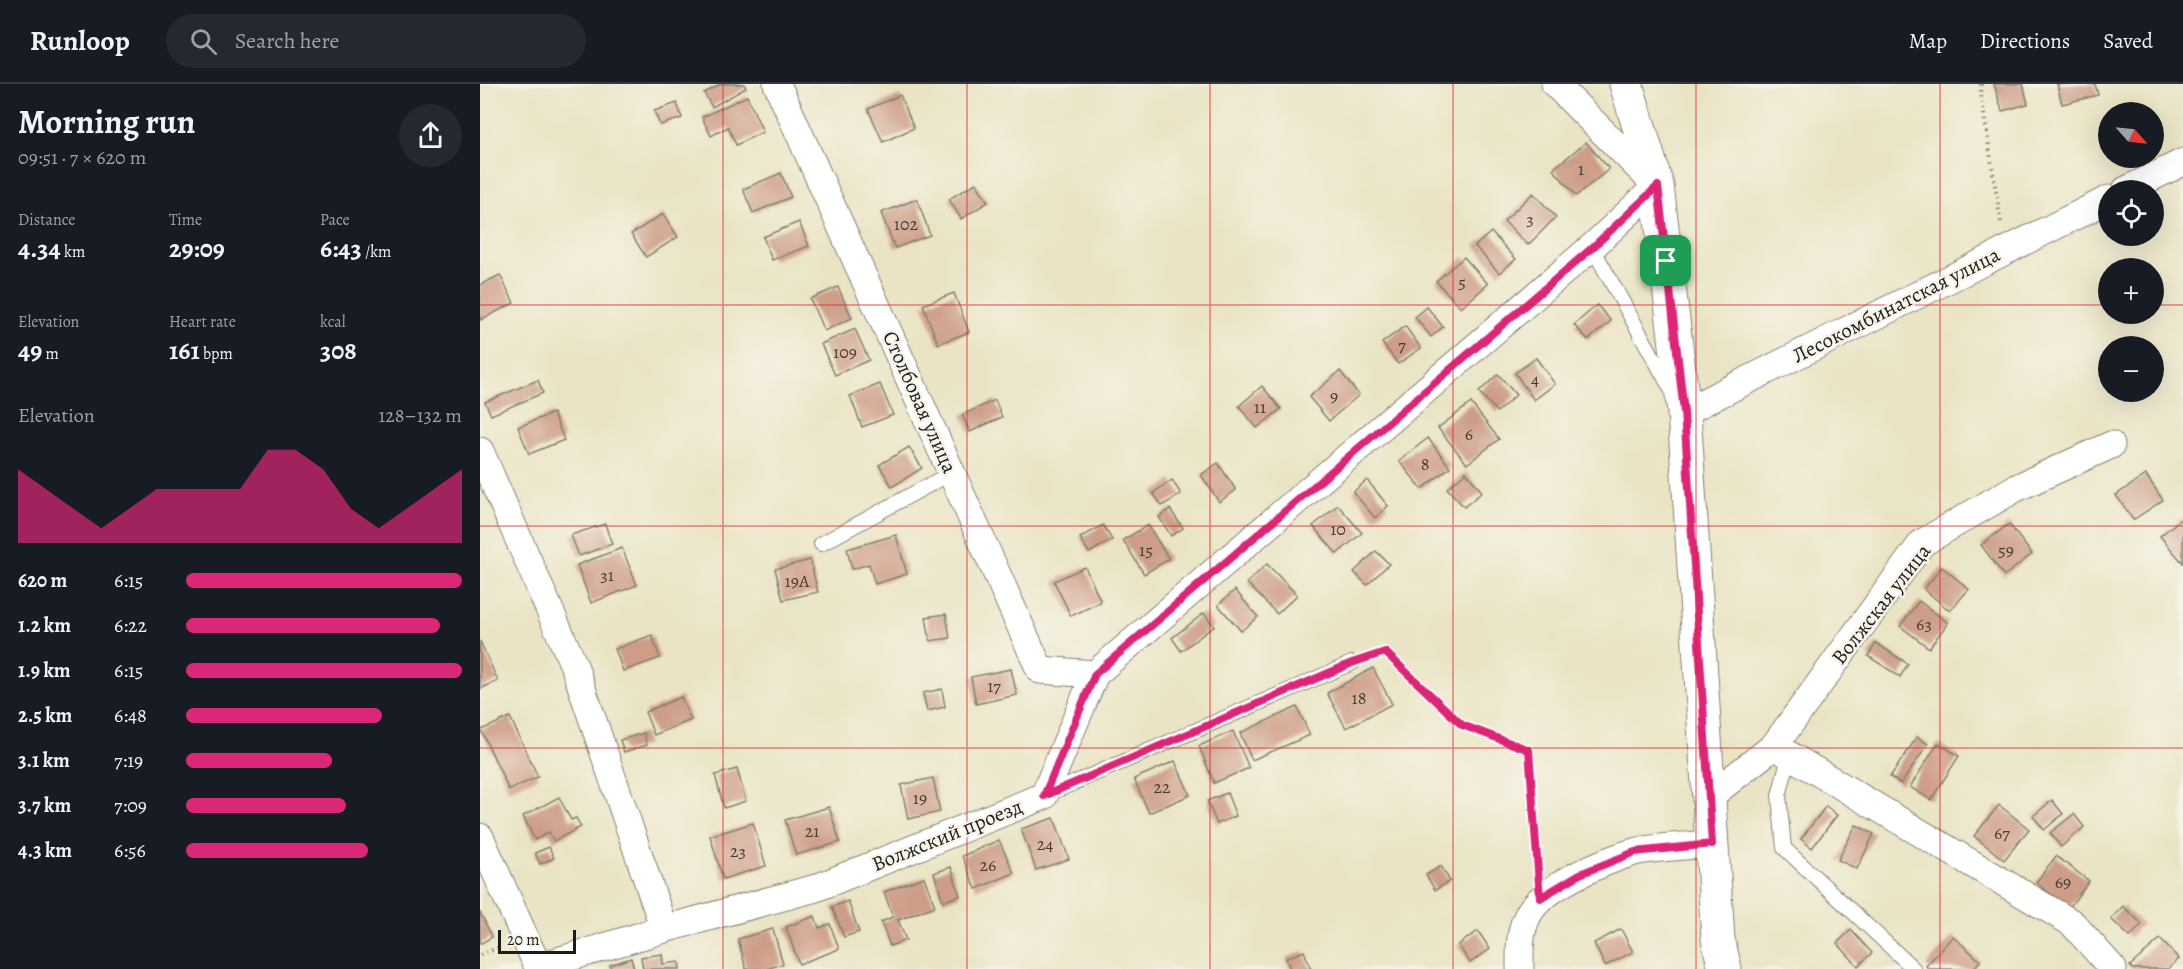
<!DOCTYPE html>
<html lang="en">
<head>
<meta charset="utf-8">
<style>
  :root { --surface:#171b24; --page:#242831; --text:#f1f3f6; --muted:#9ea1a6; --line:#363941; --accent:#db2777 }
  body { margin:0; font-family:Alegreya,serif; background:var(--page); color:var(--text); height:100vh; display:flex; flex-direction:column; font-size:22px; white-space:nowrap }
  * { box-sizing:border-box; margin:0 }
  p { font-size:20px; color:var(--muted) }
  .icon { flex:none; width:33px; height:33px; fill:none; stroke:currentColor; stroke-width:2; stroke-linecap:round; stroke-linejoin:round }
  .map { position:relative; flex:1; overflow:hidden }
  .details { display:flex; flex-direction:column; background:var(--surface); width:480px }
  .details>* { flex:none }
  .needle { width:39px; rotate:117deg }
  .controls { position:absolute; left:1618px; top:18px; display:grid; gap:12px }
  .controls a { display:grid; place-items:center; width:66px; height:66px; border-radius:50%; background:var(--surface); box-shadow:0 6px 24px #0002; font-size:30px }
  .scale { position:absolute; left:18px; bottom:15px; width:78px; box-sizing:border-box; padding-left:6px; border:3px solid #1c1c1c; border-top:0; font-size:16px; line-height:21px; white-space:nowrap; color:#1c1c1c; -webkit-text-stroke:4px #f7f3e8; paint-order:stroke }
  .pin { position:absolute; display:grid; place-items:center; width:51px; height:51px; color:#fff; margin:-26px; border-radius:12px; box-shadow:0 3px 9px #0006 }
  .round { display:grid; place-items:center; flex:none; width:63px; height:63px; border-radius:32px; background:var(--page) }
  .summary { display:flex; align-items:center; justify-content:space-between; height:102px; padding:0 18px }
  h1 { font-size:33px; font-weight:700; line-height:45px }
  .figures { display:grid; grid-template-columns:repeat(3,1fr); gap:9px; height:102px; padding:6px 18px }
  .figures div { display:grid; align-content:center }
  .figures b { font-size:26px; font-weight:700 }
  .figures small { font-size:16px; font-weight:400 }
  .figures p { font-size:16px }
  .chart { height:168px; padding:12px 18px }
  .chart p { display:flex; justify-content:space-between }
  .chart svg { width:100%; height:108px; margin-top:6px; fill:var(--accent); opacity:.7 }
  ul { padding:0 18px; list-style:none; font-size:20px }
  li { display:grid; grid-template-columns:96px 72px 1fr; align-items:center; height:45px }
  li i { height:15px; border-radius:8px; background:var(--accent) }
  header { display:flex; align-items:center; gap:36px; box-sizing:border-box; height:84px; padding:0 30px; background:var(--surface); border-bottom:2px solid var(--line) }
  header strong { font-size:28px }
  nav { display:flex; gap:33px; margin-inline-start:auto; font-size:21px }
  .search { width:420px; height:54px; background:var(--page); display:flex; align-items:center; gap:15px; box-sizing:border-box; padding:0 21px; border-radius:33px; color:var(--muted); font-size:22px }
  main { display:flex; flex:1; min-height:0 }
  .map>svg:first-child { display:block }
  .building { fill:#cd9d87 }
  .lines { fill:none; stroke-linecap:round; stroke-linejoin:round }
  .service-casing { stroke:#838070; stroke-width:16 }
  .minor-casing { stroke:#838070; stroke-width:29 }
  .tertiary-casing { stroke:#838070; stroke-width:35 }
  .path { stroke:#838070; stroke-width:4; stroke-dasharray:1.5 4.5; stroke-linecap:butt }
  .service { stroke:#fff; stroke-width:14 }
  .minor { stroke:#fff; stroke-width:27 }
  .tertiary { stroke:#fff; stroke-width:33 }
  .route-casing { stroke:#fff; stroke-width:12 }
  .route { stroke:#db2777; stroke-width:8 }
  .grid { fill:none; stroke:#d62828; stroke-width:1.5; stroke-opacity:0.55 }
  .labels { text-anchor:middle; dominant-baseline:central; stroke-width:5; stroke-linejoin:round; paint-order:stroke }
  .number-label { font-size:18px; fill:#483c37 }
  .street-label { font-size:21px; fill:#1c1c1c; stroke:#f7f3e8 }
</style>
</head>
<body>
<header>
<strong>Runloop</strong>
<div class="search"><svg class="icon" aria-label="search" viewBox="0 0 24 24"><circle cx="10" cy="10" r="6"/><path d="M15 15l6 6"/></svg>Search here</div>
<nav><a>Map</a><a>Directions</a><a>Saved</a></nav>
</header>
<main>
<section class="details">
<div class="summary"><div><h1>Morning run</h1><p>09:51 · 7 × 620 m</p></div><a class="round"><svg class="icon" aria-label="share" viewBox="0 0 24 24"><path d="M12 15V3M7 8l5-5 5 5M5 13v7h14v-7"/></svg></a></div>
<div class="figures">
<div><p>Distance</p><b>4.34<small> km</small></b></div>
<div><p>Time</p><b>29:09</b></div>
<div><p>Pace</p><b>6:43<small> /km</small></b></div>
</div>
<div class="figures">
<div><p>Elevation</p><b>49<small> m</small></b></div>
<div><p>Heart rate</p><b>161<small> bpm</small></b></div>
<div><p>kcal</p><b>308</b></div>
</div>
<div class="chart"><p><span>Elevation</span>128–132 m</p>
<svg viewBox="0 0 160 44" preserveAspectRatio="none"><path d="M0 44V14L10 22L20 30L30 38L40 30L50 22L60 22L70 22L80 22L90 6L100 6L110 14L120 30L130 38L140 30L150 22L160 14V44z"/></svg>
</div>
<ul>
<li><b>620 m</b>6:15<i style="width:100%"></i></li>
<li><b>1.2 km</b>6:22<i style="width:92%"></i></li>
<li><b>1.9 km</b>6:15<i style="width:100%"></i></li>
<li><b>2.5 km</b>6:48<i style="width:71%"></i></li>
<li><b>3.1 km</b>7:19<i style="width:53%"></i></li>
<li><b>3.7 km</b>7:09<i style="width:58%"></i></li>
<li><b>4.3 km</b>6:56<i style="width:66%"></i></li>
</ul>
</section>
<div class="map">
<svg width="1703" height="885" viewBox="0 0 1703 885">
  <rect width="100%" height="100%" fill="#f7f3e8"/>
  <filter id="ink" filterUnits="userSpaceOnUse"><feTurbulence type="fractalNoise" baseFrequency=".0167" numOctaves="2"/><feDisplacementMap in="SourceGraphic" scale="12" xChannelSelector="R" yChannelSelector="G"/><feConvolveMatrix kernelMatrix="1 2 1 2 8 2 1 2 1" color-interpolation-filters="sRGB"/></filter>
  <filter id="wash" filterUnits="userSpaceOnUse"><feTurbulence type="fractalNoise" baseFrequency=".008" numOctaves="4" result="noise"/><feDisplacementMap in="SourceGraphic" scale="24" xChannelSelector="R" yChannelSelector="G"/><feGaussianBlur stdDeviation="1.35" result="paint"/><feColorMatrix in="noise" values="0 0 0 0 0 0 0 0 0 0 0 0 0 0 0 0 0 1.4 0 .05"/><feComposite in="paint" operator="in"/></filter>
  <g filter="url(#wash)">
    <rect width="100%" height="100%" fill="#eae4c5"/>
    <g id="blocks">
      <!-- building -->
      <g class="building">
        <path d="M241 0H264L266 4 232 23 224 9Z"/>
        <path d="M1514 0H1543L1548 20 1522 27Z"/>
        <path d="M1577 0H1615L1618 11 1582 20Z"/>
        <path d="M420 11 434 44 403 58 388 25Z"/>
        <path d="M267 12 283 48 256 61 248 43 231 52 222 33Z"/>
        <path d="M197 19 202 34 180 41 174 27Z"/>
        <path d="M1106 58 1129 85 1096 112 1073 85Z"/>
        <path d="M301 89 311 113 273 129 263 105Z"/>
        <path d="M496 99 508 118 481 135 469 115Z"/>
        <path d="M1053 109 1076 133 1048 161 1024 137Z"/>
        <path d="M437 115 450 151 415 164 401 129Z"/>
        <path d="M183 130 198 153 166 173 151 150Z"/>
        <path d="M319 138 329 162 292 176 283 153Z"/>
        <path d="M1011 148 1036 175 1019 189 995 162Z"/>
        <path d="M984 173 1008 200 981 224 956 197Z"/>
        <path d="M20 191 34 219 0 236V201Z"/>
        <path d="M358 203 372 234 344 247 330 215Z"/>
        <path d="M474 209 489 248 458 260 443 221Z"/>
        <path d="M1117 221 1131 237 1108 256 1094 241Z"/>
        <path d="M947 223 963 243 951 253 935 233Z"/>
        <path d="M925 242 941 264 918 280 902 259Z"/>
        <path d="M375 245 389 276 355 291 341 260Z"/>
        <path d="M1056 274 1075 300 1054 316 1035 289Z"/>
        <path d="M860 287 879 311 849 337 829 313Z"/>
        <path d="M1018 290 1036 311 1017 328 999 308Z"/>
        <path d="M58 296 63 309 11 331 5 318Z"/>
        <path d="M400 300 413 331 382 343 370 312Z"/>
        <path d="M782 302 801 325 777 344 759 322Z"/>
        <path d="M515 316 522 333 490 348 482 331Z"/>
        <path d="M991 319 1019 355 987 380 958 344Z"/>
        <path d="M73 329 84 356 49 370 38 343Z"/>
        <path d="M948 354 970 383 942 405 919 377Z"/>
        <path d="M429 363 442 384 412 403 399 381Z"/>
        <path d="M738 379 756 406 739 418 721 391Z"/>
        <path d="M986 388 1002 408 984 423 967 404Z"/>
        <path d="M1666 391 1683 416 1653 436 1636 411Z"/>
        <path d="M692 396 701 410 682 422 673 409Z"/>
        <path d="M887 396 908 422 895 434 873 408Z"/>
        <path d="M858 421 882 449 857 470 833 442Z"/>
        <path d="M690 425 703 444 691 452 679 433Z"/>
        <path d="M1703 433V479L1680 452Z"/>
        <path d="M125 440 132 460 99 472 91 451Z"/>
        <path d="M1529 440 1552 470 1524 492 1501 461Z"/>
        <path d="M623 441 632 456 609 469 600 454Z"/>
        <path d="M668 441 689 475 664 490 643 456Z"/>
        <path d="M416 451 427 490 395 500 389 480 372 485 367 465Z"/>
        <path d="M142 464 157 501 111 519 97 481Z"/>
        <path d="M896 467 909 480 887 501 874 488Z"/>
        <path d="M330 476 338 508 303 516 295 485Z"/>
        <path d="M787 480 817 511 797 530 767 499Z"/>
        <path d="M605 483 621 518 591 532 574 497Z"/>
        <path d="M1462 483 1489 505 1470 527 1444 505Z"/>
        <path d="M755 506 778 533 761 547 738 521Z"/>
        <path d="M1439 517 1468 539 1449 564 1420 542Z"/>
        <path d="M724 529 734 542 701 567 692 554Z"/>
        <path d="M466 530 470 554 450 557 446 533Z"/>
        <path d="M172 551 180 574 143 587 135 565Z"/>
        <path d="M0 557 18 597 0 605Z"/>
        <path d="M1396 559 1428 580 1420 593 1388 572Z"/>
        <path d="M893 584 912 620 866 644 847 609Z"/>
        <path d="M531 585 537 611 496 620 491 593Z"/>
        <path d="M462 605 465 623 447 627 443 609Z"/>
        <path d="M201 613 211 636 174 651 165 628Z"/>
        <path d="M817 623 830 651 772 676 760 649Z"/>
        <path d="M30 633 58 693 29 706 1 646Z"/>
        <path d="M753 647 769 684 734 699 719 662Z"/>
        <path d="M164 649 167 661 144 668 140 656Z"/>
        <path d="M1437 653 1448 660 1421 700 1410 693Z"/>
        <path d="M1458 659 1479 672 1451 716 1430 703Z"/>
        <path d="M695 677 710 711 669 729 654 695Z"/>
        <path d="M257 685 266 717 244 724 235 691Z"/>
        <path d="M453 694 460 728 428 735 421 701Z"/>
        <path d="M747 709 756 732 737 740 727 717Z"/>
        <path d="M79 713 91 736 96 734 101 743 74 757 69 748 55 756 43 732Z"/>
        <path d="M1572 716 1583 730 1564 746 1553 732Z"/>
        <path d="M1519 721 1549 745 1524 776 1494 752Z"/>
        <path d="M1346 722 1357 731 1332 764 1321 755Z"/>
        <path d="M349 723 360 758 316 771 305 736Z"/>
        <path d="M1594 730 1604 743 1581 763 1570 749Z"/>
        <path d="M574 734 589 775 556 786 541 745Z"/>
        <path d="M273 739 286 782 243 795 230 752Z"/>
        <path d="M1376 741 1394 750 1377 785 1358 776Z"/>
        <path d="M519 756 534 789 496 805 482 772Z"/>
        <path d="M69 763 74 774 60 780 55 769Z"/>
        <path d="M1576 772 1609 797 1589 824 1556 798Z"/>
        <path d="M961 782 970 797 955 806 946 791Z"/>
        <path d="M471 783 480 812 463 817 454 789Z"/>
        <path d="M444 793 455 822 418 836 426 856 410 862 401 838 413 833 404 808Z"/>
        <path d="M368 817 379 848 364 853 352 823Z"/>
        <path d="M1643 822 1662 840 1650 853 1631 835Z"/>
        <path d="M0 828 12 853 0 860Z"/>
        <path d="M335 832 339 844 350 840 359 865 319 880 306 843Z"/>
        <path d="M293 845 303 880 286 885H266L258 855Z"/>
        <path d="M1141 845 1153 868 1125 882 1114 859Z"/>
        <path d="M1371 846 1392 869 1378 882 1357 859Z"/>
        <path d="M998 847 1010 865 990 879 978 861Z"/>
        <path d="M1473 852 1500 877 1493 885H1449L1446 882Z"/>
        <path d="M1680 855 1699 875 1688 885H1652L1650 882Z"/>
        <path d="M824 867 831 885H810L806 874Z"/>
        <path d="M182 870 183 880 199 878 200 885H163L161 873Z"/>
        <path d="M151 874 154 885H131L130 881Z"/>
      </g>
    </g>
  </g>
  <g filter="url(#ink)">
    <use href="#blocks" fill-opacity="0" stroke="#838070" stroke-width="1.5"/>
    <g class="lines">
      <!-- service casing -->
      <g class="service-casing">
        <g id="service">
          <path d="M1112 163 1191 305"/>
          <path d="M341 460 471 389"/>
          <path d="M1309 672 1299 712 1304 764 1434 885"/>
          <path d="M566 711 872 579"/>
        </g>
      </g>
      <!-- minor casing -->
      <g class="minor-casing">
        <g id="minor">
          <path d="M297 0 560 586 615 590"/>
          <path d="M1646 106 1703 78"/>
          <path d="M1204 328 1629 115"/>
          <path d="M0 367 95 584 184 845"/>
          <path d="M1294 662 1592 839 1633 885"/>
          <path d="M1229 713 1294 662 1442 459 1534 405 1631 361"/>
          <path d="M0 753 58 883 184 845 336 804 564 712 615 590 1112 163 1177 102 1075 0"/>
          <path d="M1040 885C1040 866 1039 848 1048 831 1062 803 1124 777 1154 768 1174 763 1210 762 1232 760"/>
        </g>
      </g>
      <!-- tertiary casing -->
      <g class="tertiary-casing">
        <path id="tertiary" d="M1146 0 1177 102 1204 328 1238 855 1245 885"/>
      </g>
      <!-- path -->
      <g class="path">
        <path d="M1501 0V11L1521 139"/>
        <path d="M890 573 905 568 982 641 1049 666 1057 785"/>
        <path d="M0 871 22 862"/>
      </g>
      <!-- service -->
      <use href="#service" class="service"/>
      <!-- minor -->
      <use href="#minor" class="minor"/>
      <!-- tertiary -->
      <use href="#tertiary" class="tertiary"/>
    </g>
  </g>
  <g class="lines" filter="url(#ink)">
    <!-- route casing -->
    <g class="route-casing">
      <path id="route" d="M1178 102 1204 328 1232 760 1155 768 1100 790 1060 814 1049 666 982 641 905 568 872 579 564 712 615 590 1112 164Z"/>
    </g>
    <!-- route -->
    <use href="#route" class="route"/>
  </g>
  <!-- grid -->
  <path class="grid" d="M243 0V885M487 0V885M730 0V885M973 0V885M1216 0V885M1460 0V885M0 221H1629M1674 221H1703M0 442H1703M0 664H1703"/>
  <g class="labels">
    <!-- number labels -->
    <g class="number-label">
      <text x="1101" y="85">1</text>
      <text x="1050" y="135">3</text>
      <text x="426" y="140">102</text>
      <text x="982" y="198">5</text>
      <text x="922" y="261">7</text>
      <text x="365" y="268">109</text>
      <text x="1055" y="295">4</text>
      <text x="854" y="312">9</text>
      <text x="780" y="323">11</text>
      <text x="989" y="350">6</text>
      <text x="945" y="380">8</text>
      <text x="858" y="445">10</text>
      <text x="666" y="466">15</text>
      <text x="1526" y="466">59</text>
      <text x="127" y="491">31</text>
      <text x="317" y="497">19А</text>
      <text x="1444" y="540">63</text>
      <text x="514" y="602">17</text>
      <text x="879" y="614">18</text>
      <text x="682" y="703">22</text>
      <text x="440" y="714">19</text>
      <text x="332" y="747">21</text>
      <text x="1522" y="749">67</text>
      <text x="565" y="760">24</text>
      <text x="258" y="767">23</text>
      <text x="508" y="781">26</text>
      <text x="1583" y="798">69</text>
    </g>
    <!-- street labels -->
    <g class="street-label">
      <text transform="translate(1416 221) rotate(-27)">Лесокомбинатская улица</text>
      <text transform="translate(440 318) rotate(66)">Столбовая улица</text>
      <text transform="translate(1401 520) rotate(-52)">Волжская улица</text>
      <text transform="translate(467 751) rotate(-22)">Волжский проезд</text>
    </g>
  </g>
</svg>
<div class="controls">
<a><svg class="needle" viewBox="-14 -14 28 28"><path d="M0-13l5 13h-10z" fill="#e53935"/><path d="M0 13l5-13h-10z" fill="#9ea1a6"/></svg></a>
<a><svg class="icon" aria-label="locate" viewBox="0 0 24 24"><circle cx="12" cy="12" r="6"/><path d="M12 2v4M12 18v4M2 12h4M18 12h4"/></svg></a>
<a>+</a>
<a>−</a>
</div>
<div class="scale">20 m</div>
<div class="pin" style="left:1186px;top:177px;background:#1e9e55"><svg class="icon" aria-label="arrive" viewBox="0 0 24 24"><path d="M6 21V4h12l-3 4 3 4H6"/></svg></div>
</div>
</main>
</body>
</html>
